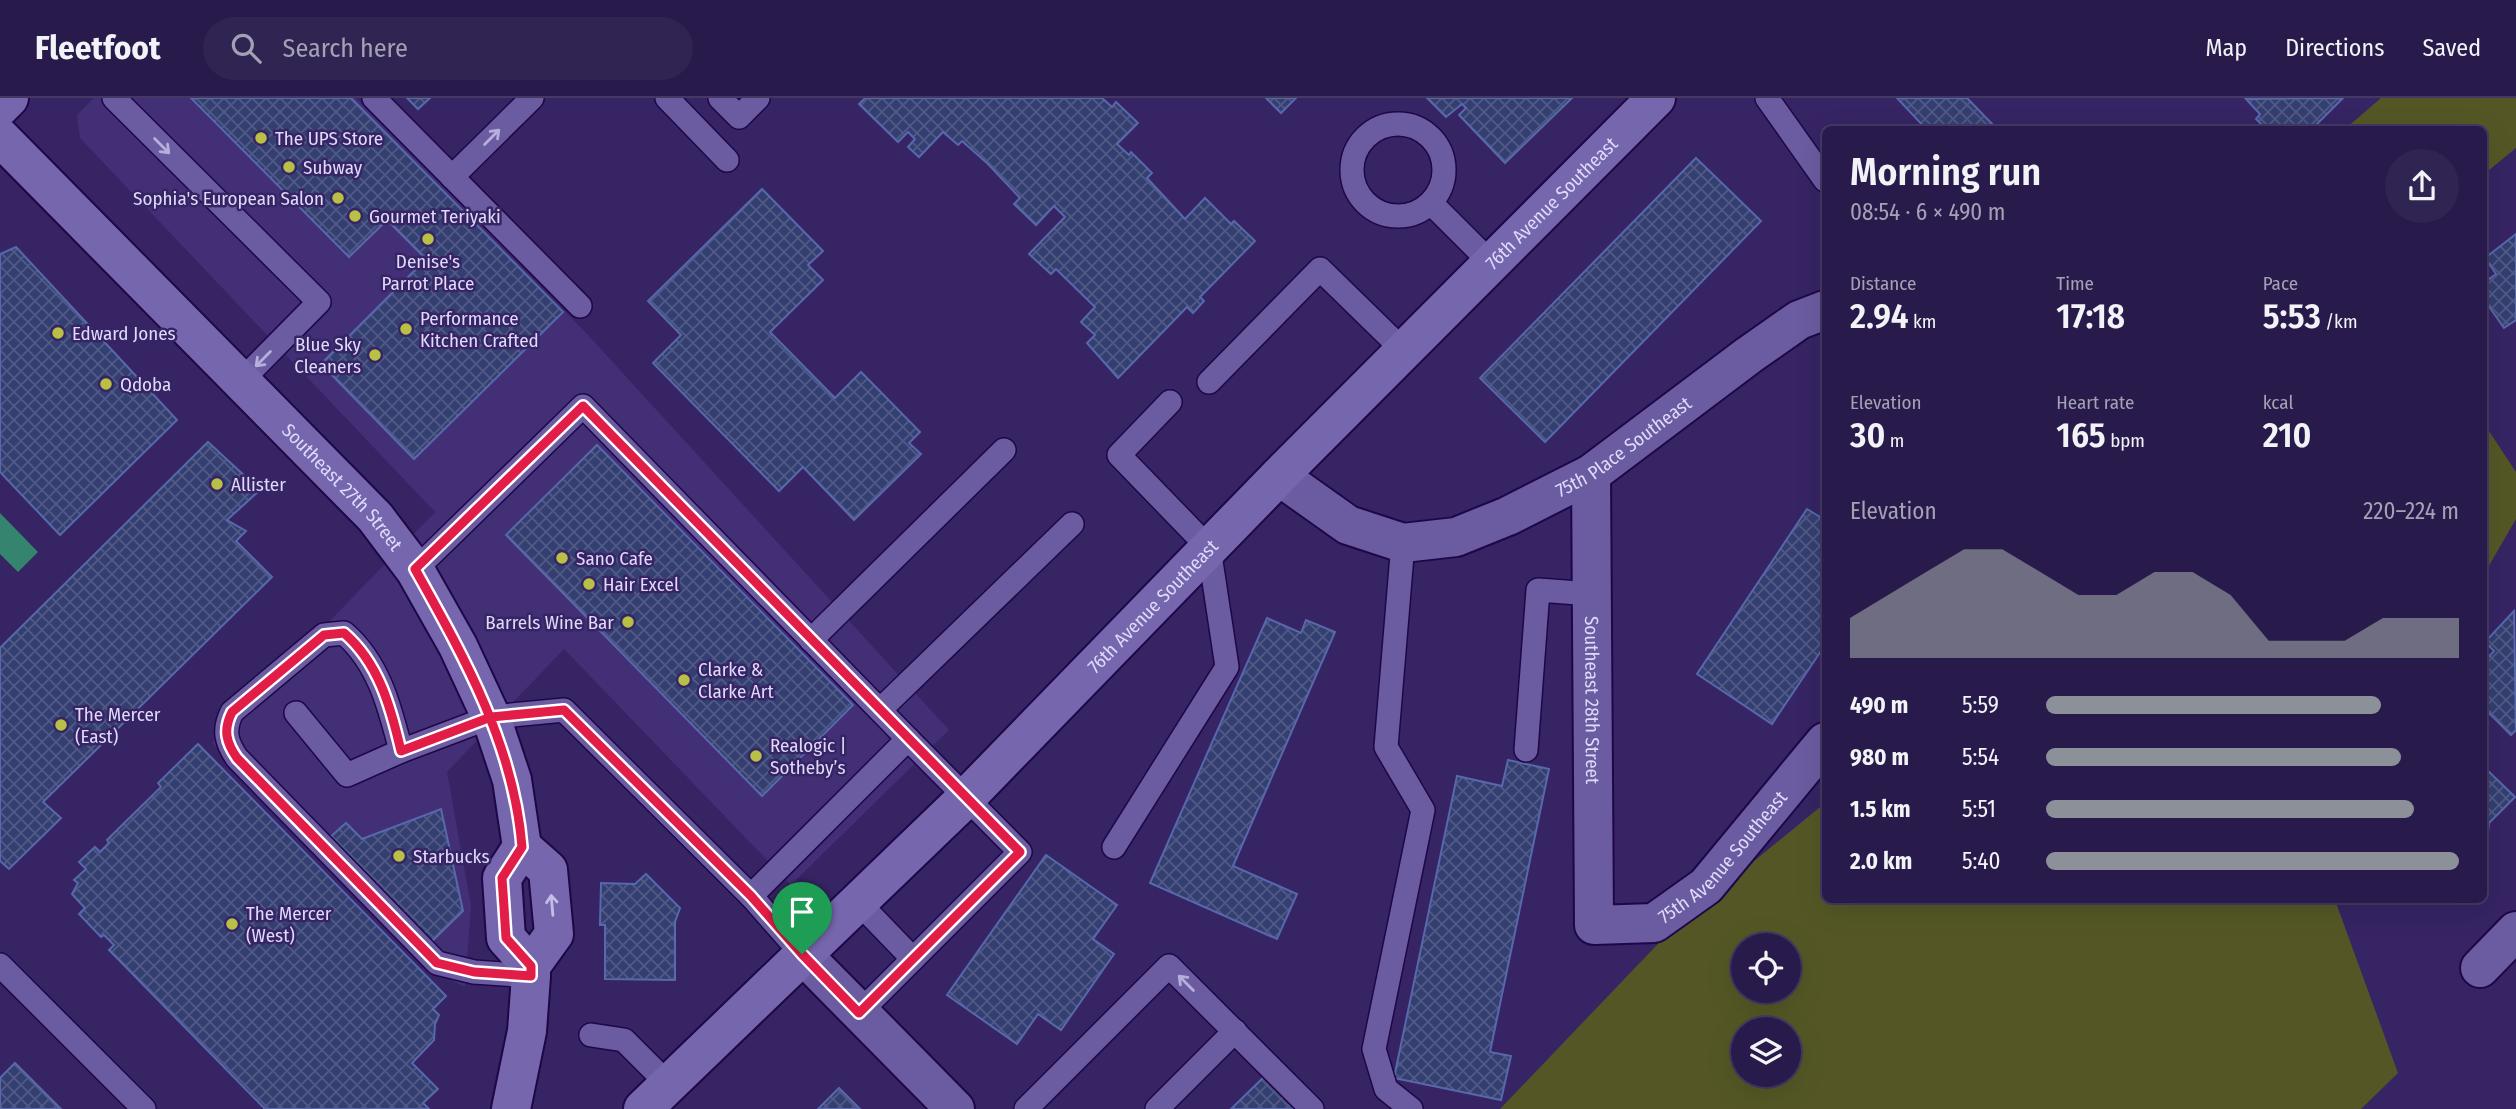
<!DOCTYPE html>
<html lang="en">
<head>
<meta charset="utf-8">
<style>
  :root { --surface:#281b4b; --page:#302452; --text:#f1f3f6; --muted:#a5a1b5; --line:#443963; --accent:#8c9099 }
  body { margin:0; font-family:"Fira Sans Condensed",sans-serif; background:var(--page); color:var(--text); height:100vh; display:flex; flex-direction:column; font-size:26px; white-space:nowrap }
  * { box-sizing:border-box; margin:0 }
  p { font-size:23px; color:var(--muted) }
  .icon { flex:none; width:38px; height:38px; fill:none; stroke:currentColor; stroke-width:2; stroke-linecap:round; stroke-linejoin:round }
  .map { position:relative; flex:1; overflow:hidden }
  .panel { position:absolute; left:1822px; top:28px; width:665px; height:777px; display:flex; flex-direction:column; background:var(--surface); border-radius:10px; box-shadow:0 7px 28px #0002,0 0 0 2px var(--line) }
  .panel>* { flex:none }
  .fabs { position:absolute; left:1731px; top:835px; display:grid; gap:14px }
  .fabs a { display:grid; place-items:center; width:70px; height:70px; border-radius:50%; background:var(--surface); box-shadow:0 7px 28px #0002,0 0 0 2px var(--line); font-size:35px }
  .pin { position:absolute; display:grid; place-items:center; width:60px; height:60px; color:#fff; margin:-72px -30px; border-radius:50% 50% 50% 0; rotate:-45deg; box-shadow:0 0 7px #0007 }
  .pin .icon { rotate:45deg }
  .round { display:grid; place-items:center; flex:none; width:74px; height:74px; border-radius:37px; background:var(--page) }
  .headline { display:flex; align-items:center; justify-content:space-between; height:119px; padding:0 28px }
  h1 { font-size:38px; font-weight:600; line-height:52px }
  .figures { display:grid; grid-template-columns:repeat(3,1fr); gap:10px; height:119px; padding:7px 28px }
  .figures div { display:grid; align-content:center }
  .figures b { font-size:35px; font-weight:600 }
  .figures small { font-size:19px; font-weight:400 }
  .figures p { font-size:19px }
  .chart { height:196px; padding:14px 28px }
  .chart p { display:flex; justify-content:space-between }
  .chart svg { width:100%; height:126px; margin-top:7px; fill:var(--accent); opacity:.7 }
  ul { padding:0 28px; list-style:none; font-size:23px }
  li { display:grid; grid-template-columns:112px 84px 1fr; align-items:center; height:52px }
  li i { height:18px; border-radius:9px; background:var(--accent) }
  header { display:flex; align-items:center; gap:42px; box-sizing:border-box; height:98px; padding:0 35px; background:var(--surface); border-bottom:2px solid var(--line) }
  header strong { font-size:33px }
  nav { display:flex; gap:38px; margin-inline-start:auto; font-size:24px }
  .search { width:490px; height:63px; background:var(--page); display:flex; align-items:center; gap:18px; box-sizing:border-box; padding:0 24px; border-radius:38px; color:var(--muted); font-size:26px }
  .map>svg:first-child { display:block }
  .built { fill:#432f75 }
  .green { fill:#545725; fill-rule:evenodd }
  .water { fill:#34846f }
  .building { fill:url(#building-cross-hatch); stroke:#5868ac; stroke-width:2 }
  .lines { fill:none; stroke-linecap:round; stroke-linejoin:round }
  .lane-casing { stroke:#1f0747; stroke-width:26 }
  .street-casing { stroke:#1f0747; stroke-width:42 }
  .secondary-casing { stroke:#1f0747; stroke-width:42 }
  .lane { stroke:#6b5ca1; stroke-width:23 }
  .street { stroke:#6b5ca1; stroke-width:38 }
  .secondary { stroke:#7666ae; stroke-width:38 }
  .oneway { stroke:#b6aedb }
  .oneway2 { stroke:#c5bde7 }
  .route-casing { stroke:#fff; stroke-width:14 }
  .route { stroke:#e11d48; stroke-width:9 }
  .poi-dot { fill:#b9c046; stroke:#362464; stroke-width:2.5 }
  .labels { text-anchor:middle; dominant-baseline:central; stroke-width:5; stroke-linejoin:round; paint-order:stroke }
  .poi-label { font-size:19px; fill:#dfdafa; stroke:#362464; text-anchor:start }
  .street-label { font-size:19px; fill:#dfdafa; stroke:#362464 }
</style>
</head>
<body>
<header>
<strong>Fleetfoot</strong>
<div class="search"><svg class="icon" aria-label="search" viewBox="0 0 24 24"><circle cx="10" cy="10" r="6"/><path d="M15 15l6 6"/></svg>Search here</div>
<nav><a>Map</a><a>Directions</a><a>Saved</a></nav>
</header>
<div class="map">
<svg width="2516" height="1011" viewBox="0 0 2516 1011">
  <defs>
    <pattern id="building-cross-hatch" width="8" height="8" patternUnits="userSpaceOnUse" patternTransform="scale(1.75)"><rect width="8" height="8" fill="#343f71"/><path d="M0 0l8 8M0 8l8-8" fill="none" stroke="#515a86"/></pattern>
  </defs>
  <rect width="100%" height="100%" fill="#362464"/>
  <!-- built -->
  <path class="built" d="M94 0H356L588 237 949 632 791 787 564 551 447 674 471 808 465 889 437 875 212 645 435 414 80 40 77 17Z"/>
  <!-- green -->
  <g class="green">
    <path d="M2381 0H2516V50L2483 77V32L2345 31Z"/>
    <path d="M2483 324 2516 374V421L2483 478Z"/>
    <path d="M1825 705V802H2335L2398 975 2361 1011H1500L1676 827ZM1743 847H1788V892H1743ZM1743 931H1788V976H1743Z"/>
  </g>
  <!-- water -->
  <path class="water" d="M0 415 38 454 18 474 0 456Z"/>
  <!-- building -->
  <g class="building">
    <path d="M191 0H351L563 214 414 361 321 266 426 161 387 122 349 159Z"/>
    <path d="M407 0H430L418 11Z"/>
    <path d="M865 0H1102L1112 9 1116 4 1138 25 1117 46 1129 57 1131 54 1152 75 1147 80 1185 121 1205 100 1231 126 1234 123 1255 143 1200 199 1204 203 1193 215 1187 209 1118 280 1087 245 1095 237 1081 224 1095 209 1056 171 1051 176 1029 156 1065 119 1054 108 1036 127 1014 106 1020 100 988 66 962 43 958 47 943 34 919 59 908 49 915 41 908 34 898 44 859 6Z"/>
    <path d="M1266 0H1296L1281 15Z"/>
    <path d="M1427 0H1572L1505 65 1459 17 1466 10 1462 6 1446 19Z"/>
    <path d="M1897 0H1967L1998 32H1927Z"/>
    <path d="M2343 0 2311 32H2267L2256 21 2260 16 2246 1Z"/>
    <path d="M1696 60 1761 123 1545 344 1480 280Z"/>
    <path d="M762 91 823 153 808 167 823 182 770 234 835 300 861 274 920 334 909 345 921 356 854 422 803 369 779 393 653 265 681 237 648 203Z"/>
    <path d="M2516 136V222L2504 230 2483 200V185L2496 176 2485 160Z"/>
    <path d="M16 149 177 322 60 437 0 374V156Z"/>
    <path d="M208 344 260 392 227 422 246 433 236 443 272 479 43 704 61 720 9 771 0 763V550Z"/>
    <path d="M597 347 853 607 762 698 506 437Z"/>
    <path d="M1807 411 1825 422V547L1772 626 1697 576Z"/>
    <path d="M2514 513 2516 632 2511 637 2483 609V565L2494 553 2485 544Z"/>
    <path d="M1267 520 1301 535 1306 522 1335 534 1233 768 1297 796 1277 841 1150 785Z"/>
    <path d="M198 646 446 898 433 911 439 917 435 926 434 942 412 965 438 991 423 1005 429 1011H265L109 852 114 847 104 837 101 839 79 816 85 810 72 796 78 785 74 782 86 771 79 764 95 749 100 754 109 745 107 742 161 689 158 685Z"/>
    <path d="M1508 662 1549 671 1490 954 1511 958 1501 1002 1394 980 1457 678 1502 688Z"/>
    <path d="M2483 668 2515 699 2489 725 2488 734 2483 739Z"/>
    <path d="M441 711 463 813 428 847 327 742 346 725 362 741Z"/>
    <path d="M1046 757 1117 807 1093 841 1114 856 1061 932 1038 916 1017 946 947 897Z"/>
    <path d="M646 776 680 810 675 824V882L605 881V827H600L601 785 635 786Z"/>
    <path d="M15 965 61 1011H0V980Z"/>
    <path d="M1267 976 1301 1011H1231Z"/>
    <path d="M839 990 860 1011H818Z"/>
  </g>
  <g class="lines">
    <!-- lane casing -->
    <g class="lane-casing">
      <g id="lane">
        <path d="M114 0 319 204 242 282"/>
        <path d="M374 0 580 208"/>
        <path d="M667 0 727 62"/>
        <path d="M720 0 739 19 758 0"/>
        <path d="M1767 0 1825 82"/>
        <circle cx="1398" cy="72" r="46"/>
        <path d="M452 79 532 0"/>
        <path d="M1431 105 1491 165"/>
        <path d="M1209 284 1320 171 1404 253"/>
        <path d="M1403 445 1386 649 1423 712 1374 951 1386 991 1411 1011"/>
        <path d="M415 472 583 308 908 641"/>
        <path d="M811 542 1004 352"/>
        <path d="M880 612 1072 426"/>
        <path d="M296 615 347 677 401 653 491 619 564 612 751 798 802 856"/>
        <path d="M1526 652 1538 492 1592 496"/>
        <path d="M401 653C390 610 379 565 344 535L324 537 232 614C223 632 226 644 237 660L437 865 474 874 531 878"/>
        <path d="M1114 749 1227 569 1209 450 1119 357 1170 304"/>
        <path d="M751 798 908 641 1020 754 859 915"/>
        <path d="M859 805 913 861"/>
        <path d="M0 867 144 1011"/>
        <path d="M591 937 624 942 669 987"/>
        <path d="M1026 1011 1169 868 1312 1011"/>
        <path d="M1157 1011 1235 933"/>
      </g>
    </g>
    <!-- street casing -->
    <g class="street-casing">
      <g id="street">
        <path id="s1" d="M1591 376 1594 827 1654 825 1706 788 1825 644"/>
        <path id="s2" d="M1279 378 1348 427 1403 445 1456 439 1508 418 1591 376 1749 257 1799 222 1825 212"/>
        <path d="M802 856 955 1011"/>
        <path d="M2480 870 2516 833"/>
      </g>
    </g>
    <!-- secondary casing -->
    <g class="secondary-casing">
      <g id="secondary">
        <path d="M0 9 9 0"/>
        <path id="s3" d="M0 39 375 419 415 472 458 548 491 619 512 682 522 749 502 780 506 840 531 868V878L527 933 511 1011"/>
        <path d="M522 749 548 772 554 836 531 868"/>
        <path id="s4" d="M643 1011 966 700 1279 378 1656 0"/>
      </g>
    </g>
    <!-- lane -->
    <use href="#lane" class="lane"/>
    <!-- street -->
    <use href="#street" class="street"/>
    <!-- secondary -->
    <use href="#secondary" class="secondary"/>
  </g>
  <!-- one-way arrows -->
  <defs><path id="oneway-shaft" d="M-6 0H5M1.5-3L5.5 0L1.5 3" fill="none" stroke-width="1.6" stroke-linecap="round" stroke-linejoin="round" transform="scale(1.75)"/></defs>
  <g class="oneway">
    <use href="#oneway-shaft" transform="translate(492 39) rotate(-45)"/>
    <use href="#oneway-shaft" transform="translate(162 48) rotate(45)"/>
    <use href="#oneway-shaft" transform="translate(263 261) rotate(135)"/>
    <use href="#oneway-shaft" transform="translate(1186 885) rotate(-135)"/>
  </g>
  <use class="oneway2" href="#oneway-shaft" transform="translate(552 807) rotate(-95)"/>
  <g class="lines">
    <!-- route casing -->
    <g class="route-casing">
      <path id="route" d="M802 856 751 798 564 612 491 619 401 653C391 610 379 565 344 535L324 537 232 614C223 632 226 644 237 660L437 865 474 874 531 878V868L506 840 504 809 502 780 522 749C514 647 464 559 415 471L583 308 1020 754 859 915 802 856"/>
    </g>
    <!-- route -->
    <use href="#route" class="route"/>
  </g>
  <!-- markers -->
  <g class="poi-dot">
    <circle cx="261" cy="40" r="7"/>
    <circle cx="289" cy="69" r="7"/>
    <circle cx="338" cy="100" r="7"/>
    <circle cx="355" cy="118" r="7"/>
    <circle cx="428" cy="141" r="7"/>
    <circle cx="406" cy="231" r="7"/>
    <circle cx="58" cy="235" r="7"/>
    <circle cx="375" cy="257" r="7"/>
    <circle cx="106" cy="286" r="7"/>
    <circle cx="217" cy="386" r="7"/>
    <circle cx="562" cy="460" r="7"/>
    <circle cx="589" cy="486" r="7"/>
    <circle cx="628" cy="524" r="7"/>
    <circle cx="684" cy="582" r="7"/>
    <circle cx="61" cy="627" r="7"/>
    <circle cx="756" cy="658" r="7"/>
    <circle cx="399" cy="758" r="7"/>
    <circle cx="232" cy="826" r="7"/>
  </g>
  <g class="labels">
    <!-- poi labels -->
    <g class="poi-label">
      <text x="275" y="40">The UPS Store</text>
      <text x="303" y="69">Subway</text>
      <text x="324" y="100" text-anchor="end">Sophia's European Salon</text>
      <text x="369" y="118">Gourmet Teriyaki</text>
      <text x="428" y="163" text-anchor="middle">Denise's<tspan x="428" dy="22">Parrot Place</tspan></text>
      <text x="420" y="220">Performance<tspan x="420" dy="22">Kitchen Crafted</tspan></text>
      <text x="72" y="235">Edward Jones</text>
      <text x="361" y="246" text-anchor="end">Blue Sky<tspan x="361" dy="22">Cleaners</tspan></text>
      <text x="120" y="286">Qdoba</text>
      <text x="231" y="386">Allister</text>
      <text x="576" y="460">Sano Cafe</text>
      <text x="603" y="486">Hair Excel</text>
      <text x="614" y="524" text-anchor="end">Barrels Wine Bar</text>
      <text x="698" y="571">Clarke &amp;<tspan x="698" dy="22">Clarke Art</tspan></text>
      <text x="75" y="616">The Mercer<tspan x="75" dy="22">(East)</tspan></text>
      <text x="770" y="647">Realogic |<tspan x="770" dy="22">Sotheby’s</tspan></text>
      <text x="413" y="758">Starbucks</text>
      <text x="246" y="815">The Mercer<tspan x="246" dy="22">(West)</tspan></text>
    </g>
    <!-- street labels -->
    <g class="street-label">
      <text stroke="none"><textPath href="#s4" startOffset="1283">76th Avenue Southeast</textPath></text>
      <text stroke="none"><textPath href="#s2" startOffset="387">75th Place Southeast</textPath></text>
      <text stroke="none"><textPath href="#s3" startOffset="490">Southeast 27th Street</textPath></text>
      <text stroke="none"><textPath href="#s4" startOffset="716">76th Avenue Southeast</textPath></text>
      <text stroke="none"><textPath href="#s1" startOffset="226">Southeast 28th Street</textPath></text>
      <text stroke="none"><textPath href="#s1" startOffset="607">75th Avenue Southeast</textPath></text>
    </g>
  </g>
</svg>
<div class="fabs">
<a><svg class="icon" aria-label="locate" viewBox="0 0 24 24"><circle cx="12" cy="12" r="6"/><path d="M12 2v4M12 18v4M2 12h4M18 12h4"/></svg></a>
<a><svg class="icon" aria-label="layers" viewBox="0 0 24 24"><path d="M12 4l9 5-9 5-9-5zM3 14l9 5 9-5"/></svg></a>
</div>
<div class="pin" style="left:802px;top:856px;background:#1e9e55"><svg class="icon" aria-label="arrive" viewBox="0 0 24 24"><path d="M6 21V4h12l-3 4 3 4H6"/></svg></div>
<section class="panel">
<div class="headline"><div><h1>Morning run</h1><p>08:54 · 6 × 490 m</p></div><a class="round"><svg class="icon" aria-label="share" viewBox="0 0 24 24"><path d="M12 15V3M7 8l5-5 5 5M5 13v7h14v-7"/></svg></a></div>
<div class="figures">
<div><p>Distance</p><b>2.94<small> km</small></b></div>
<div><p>Time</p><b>17:18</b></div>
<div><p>Pace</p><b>5:53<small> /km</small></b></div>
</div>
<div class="figures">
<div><p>Elevation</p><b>30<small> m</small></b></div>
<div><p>Heart rate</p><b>165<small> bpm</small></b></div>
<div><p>kcal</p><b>210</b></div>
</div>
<div class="chart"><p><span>Elevation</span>220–224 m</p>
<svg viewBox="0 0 160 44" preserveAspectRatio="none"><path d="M0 44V30L10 22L20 14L30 6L40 6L50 14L60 22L70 22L80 14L90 14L100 22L110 38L120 38L130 38L140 30L150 30L160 30V44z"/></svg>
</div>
<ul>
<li><b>490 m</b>5:59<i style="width:81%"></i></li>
<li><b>980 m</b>5:54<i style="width:86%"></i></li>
<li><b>1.5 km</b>5:51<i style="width:89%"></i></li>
<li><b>2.0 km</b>5:40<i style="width:100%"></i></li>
</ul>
</section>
</div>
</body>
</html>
